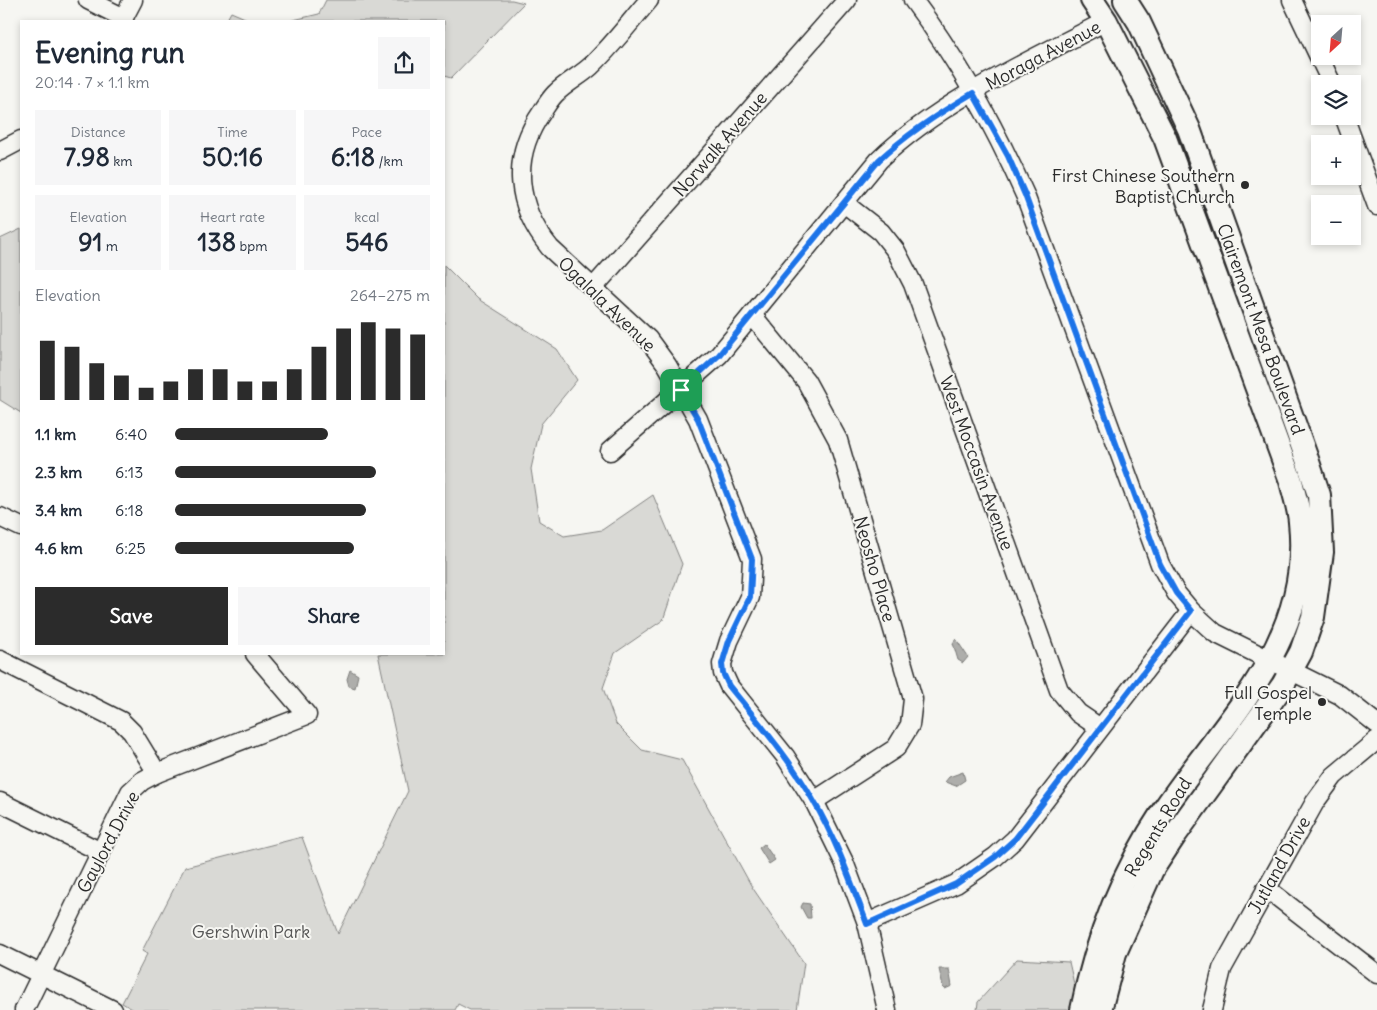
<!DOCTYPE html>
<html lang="en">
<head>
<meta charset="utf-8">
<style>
  :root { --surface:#fff; --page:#f6f6f7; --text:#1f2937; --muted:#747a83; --accent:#2b2b2b }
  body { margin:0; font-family:Delius,sans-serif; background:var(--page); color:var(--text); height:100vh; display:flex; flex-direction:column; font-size:19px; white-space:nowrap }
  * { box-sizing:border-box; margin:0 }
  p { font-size:16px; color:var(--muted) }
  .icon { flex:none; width:28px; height:28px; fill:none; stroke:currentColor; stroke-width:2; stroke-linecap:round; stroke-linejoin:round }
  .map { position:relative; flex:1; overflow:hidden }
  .sheet { position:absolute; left:20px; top:20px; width:425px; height:635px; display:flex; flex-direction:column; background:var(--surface); border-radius:0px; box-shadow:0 2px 8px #0003 }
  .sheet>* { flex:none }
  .needle { width:32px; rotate:206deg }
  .buttons { position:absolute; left:1311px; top:15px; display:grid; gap:10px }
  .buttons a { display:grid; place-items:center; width:50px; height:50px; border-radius:0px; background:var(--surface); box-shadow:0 2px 8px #0003; font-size:25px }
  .pin { position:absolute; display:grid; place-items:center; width:42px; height:42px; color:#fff; margin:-21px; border-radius:10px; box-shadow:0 2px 8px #0006 }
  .round { display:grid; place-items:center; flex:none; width:52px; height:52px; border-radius:0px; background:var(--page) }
  .headline { display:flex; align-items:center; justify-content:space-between; height:85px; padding:0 15px }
  h1 { font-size:28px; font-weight:700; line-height:38px }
  .figures { display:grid; grid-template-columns:repeat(3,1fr); gap:8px; height:85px; padding:5px 15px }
  .figures div { display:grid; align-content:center; border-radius:0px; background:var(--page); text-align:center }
  .figures b { font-size:25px; font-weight:700 }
  .figures small { font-size:14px; font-weight:400 }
  .figures p { font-size:14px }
  .chart { height:140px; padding:10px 15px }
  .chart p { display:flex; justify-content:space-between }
  .chart svg { width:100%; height:90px; margin-top:5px; stroke:var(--accent); stroke-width:6 }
  .primary-button { display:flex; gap:10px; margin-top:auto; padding:10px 15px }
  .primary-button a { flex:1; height:58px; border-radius:0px; background:var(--accent); color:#fff; font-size:20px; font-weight:700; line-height:58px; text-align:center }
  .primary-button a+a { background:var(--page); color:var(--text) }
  ul { padding:0 15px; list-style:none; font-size:16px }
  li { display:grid; grid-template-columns:80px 60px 1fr; align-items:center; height:38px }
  li i { height:12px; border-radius:6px; background:var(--accent) }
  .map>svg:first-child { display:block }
  .green { fill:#d9d9d5; stroke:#828280 }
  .water { fill:#aeaeab; stroke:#7a7a78 }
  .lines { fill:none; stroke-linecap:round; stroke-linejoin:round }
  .minor-casing { stroke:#2b2b2b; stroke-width:21 }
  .major-casing { stroke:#2b2b2b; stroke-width:26 }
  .minor { stroke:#f6f6f2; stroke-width:18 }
  .major { stroke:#f6f6f2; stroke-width:22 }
  .route-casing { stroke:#fff; stroke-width:10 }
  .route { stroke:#1a73e8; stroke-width:6 }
  .poi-dot { fill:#2b2b2b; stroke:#f6f6f2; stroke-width:2 }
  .labels { text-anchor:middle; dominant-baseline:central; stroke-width:4; stroke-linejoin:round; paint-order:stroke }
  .street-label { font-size:18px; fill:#2b2b2b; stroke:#f6f6f2 }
  .poi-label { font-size:18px; fill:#2b2b2b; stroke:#f6f6f2; text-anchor:end }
  .park-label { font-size:18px; fill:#565656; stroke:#f6f6f2 }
</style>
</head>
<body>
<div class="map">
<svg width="1377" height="1010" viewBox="0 0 1377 1010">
  <rect width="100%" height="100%" fill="#f6f6f2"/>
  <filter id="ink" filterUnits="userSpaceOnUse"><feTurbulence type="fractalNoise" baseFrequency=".02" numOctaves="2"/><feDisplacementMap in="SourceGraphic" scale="10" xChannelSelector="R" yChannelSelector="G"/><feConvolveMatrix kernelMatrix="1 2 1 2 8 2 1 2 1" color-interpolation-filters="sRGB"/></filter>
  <g filter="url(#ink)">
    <!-- green -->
    <g class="green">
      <path d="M326 0H512L524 3 451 78 444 76V21H289L319 14Z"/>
      <path d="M231 12 252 21H226Z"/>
      <path d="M21 229V413L0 400V239Z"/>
      <path d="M444 265 478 299 557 349 577 380 541 424 531 469 539 521 564 536 602 530 653 495 682 564 663 620 615 653 603 688 616 724 642 750 682 760 752 887 804 963 797 1010H470L458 1004 455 1010H134L122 1003 147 954 142 951 185 867 302 837 338 934 408 791 378 654H444Z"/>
      <path d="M1017 959 1069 962 1080 1010H977L978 1002Z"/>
    </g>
    <!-- water -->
    <g class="water">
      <path d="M956 639 968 657 963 663 958 660 953 643Z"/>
      <path d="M350 670 358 675 355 688 349 686 347 679Z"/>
      <path d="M963 772 965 780 956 786 945 782 949 777Z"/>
      <path d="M764 844 775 860 769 864 759 848Z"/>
      <path d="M803 903 810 904 811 918H807L801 907Z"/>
      <path d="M939 969H949L952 986 945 989 943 987Z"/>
    </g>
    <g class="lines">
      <!-- minor casing -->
      <g class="minor-casing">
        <g id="minor">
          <path d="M88 0 124 18"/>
          <path d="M649 0C630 22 612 46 591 66 580 76 566 83 555 94 550 99 546 106 542 112 510 158 516 206 550 248L648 339 667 365 698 419 752 559 750 597 729 641 722 664 723 673 729 686 785 756 814 801 844 862 867 923 887 1010"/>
          <path d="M913 0C958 60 995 127 1025 195L1160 564 1176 593 1191 611 1215 633 1340 695 1377 724"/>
          <path d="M1292 0 1332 84"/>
          <path d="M122 21 133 0"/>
          <path d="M1344 116 1377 206"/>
          <path d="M0 151 21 140"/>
          <path d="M844 203 881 232 896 251 913 284 1059 690 1078 713 1100 728"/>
          <path d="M593 288 847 0"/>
          <path d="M752 315 806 381 838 440 913 699 910 725 896 748 814 801"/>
          <path d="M610 451 719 355 879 160C943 99 1028 62 1106 21"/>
          <path d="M0 517 21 527"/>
          <path d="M0 660 121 721 132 732 157 773"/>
          <path d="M0 802 101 852"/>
          <path d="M1266 888 1377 974"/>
          <path d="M867 923 956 884 995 857 1015 839 1191 611"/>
          <path d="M0 954 113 1010"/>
          <path d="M24 1010 130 792 142 781 157 773 307 715 255 654"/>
          <path d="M1212 1010 1222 969 1315 802 1334 776 1377 740"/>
        </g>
      </g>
      <!-- major casing -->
      <g class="major-casing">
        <g id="major">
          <path d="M1082 1010C1096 940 1123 871 1163 811 1224 720 1313 642 1300 522 1299 508 1294 494 1291 481L1165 138 1106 21 1092 0"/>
          <path d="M1100 1010 1115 953 1152 870 1175 835 1283 685 1301 652 1313 617 1322 552 1319 495 1307 459 1189 129 1139 22 1125 0"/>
        </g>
      </g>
      <!-- minor -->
      <use href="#minor" class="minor"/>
      <!-- major -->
      <use href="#major" class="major"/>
    </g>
  </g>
  <g class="lines" filter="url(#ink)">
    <!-- route casing -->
    <g class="route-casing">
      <path id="route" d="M973 93 1008 156 1025 195 1160 564 1176 593 1191 611 1015 839 995 857 956 884 867 924C851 882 836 839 813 800 790 759 759 723 729 686L723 673 722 664 729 641 750 597 752 559 698 419 681 390 719 355 879 160C908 133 939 113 973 93Z"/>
    </g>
    <!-- route -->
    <use href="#route" class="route"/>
  </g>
  <!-- markers -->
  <g class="poi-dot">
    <circle cx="1245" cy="185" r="5"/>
    <circle cx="1322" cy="702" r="5"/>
  </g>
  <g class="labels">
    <!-- street labels -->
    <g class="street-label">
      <text transform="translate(1043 55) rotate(-28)">Moraga Avenue</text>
      <text transform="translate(720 144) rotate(-49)">Norwalk Avenue</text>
      <text transform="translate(607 304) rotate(44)">Ogalala Avenue</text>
      <text transform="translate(1261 329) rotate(70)">Clairemont Mesa Boulevard</text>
      <text transform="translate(977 463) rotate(70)">West Moccasin Avenue</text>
      <text transform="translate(875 569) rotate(74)">Neosho Place</text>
      <text transform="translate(1158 827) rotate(-59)">Regents Road</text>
      <text transform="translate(108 842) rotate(-62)">Gaylord Drive</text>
      <text transform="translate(1279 865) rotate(-61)">Jutland Drive</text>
    </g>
    <!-- poi labels -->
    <g class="poi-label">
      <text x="1235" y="175">First Chinese Southern<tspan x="1235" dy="21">Baptist Church</tspan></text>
      <text x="1312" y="692">Full Gospel<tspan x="1312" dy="21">Temple</tspan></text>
    </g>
    <!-- park labels -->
    <g class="park-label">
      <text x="251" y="931">Gershwin Park</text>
    </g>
  </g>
</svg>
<div class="buttons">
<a><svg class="needle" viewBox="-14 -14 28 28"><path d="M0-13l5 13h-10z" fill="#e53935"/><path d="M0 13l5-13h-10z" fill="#747a83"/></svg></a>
<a><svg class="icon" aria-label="layers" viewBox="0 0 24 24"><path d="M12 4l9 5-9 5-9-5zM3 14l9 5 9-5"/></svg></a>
<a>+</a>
<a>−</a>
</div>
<div class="pin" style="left:681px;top:390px;background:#1e9e55"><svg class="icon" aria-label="arrive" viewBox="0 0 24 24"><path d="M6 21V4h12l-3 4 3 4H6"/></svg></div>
<section class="sheet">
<div class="headline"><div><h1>Evening run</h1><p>20:14 · 7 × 1.1 km</p></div><a class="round"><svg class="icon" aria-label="share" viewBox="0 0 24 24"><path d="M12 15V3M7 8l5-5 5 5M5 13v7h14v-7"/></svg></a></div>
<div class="figures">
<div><p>Distance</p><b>7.98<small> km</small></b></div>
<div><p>Time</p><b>50:16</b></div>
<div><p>Pace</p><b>6:18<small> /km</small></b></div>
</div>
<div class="figures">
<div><p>Elevation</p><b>91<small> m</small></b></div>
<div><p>Heart rate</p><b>138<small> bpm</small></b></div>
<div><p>kcal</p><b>546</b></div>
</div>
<div class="chart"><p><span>Elevation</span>264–275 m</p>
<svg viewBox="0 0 160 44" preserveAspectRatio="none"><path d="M5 44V15M15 44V18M25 44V26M35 44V32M45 44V38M55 44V35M65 44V29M75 44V29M85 44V35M95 44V35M105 44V29M115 44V18M125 44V9M135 44V6M145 44V9M155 44V12"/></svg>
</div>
<ul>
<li><b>1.1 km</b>6:40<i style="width:60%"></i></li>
<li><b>2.3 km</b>6:13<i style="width:79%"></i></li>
<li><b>3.4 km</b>6:18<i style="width:75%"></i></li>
<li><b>4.6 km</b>6:25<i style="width:70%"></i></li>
</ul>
<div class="primary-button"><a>Save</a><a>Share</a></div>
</section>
</div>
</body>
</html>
